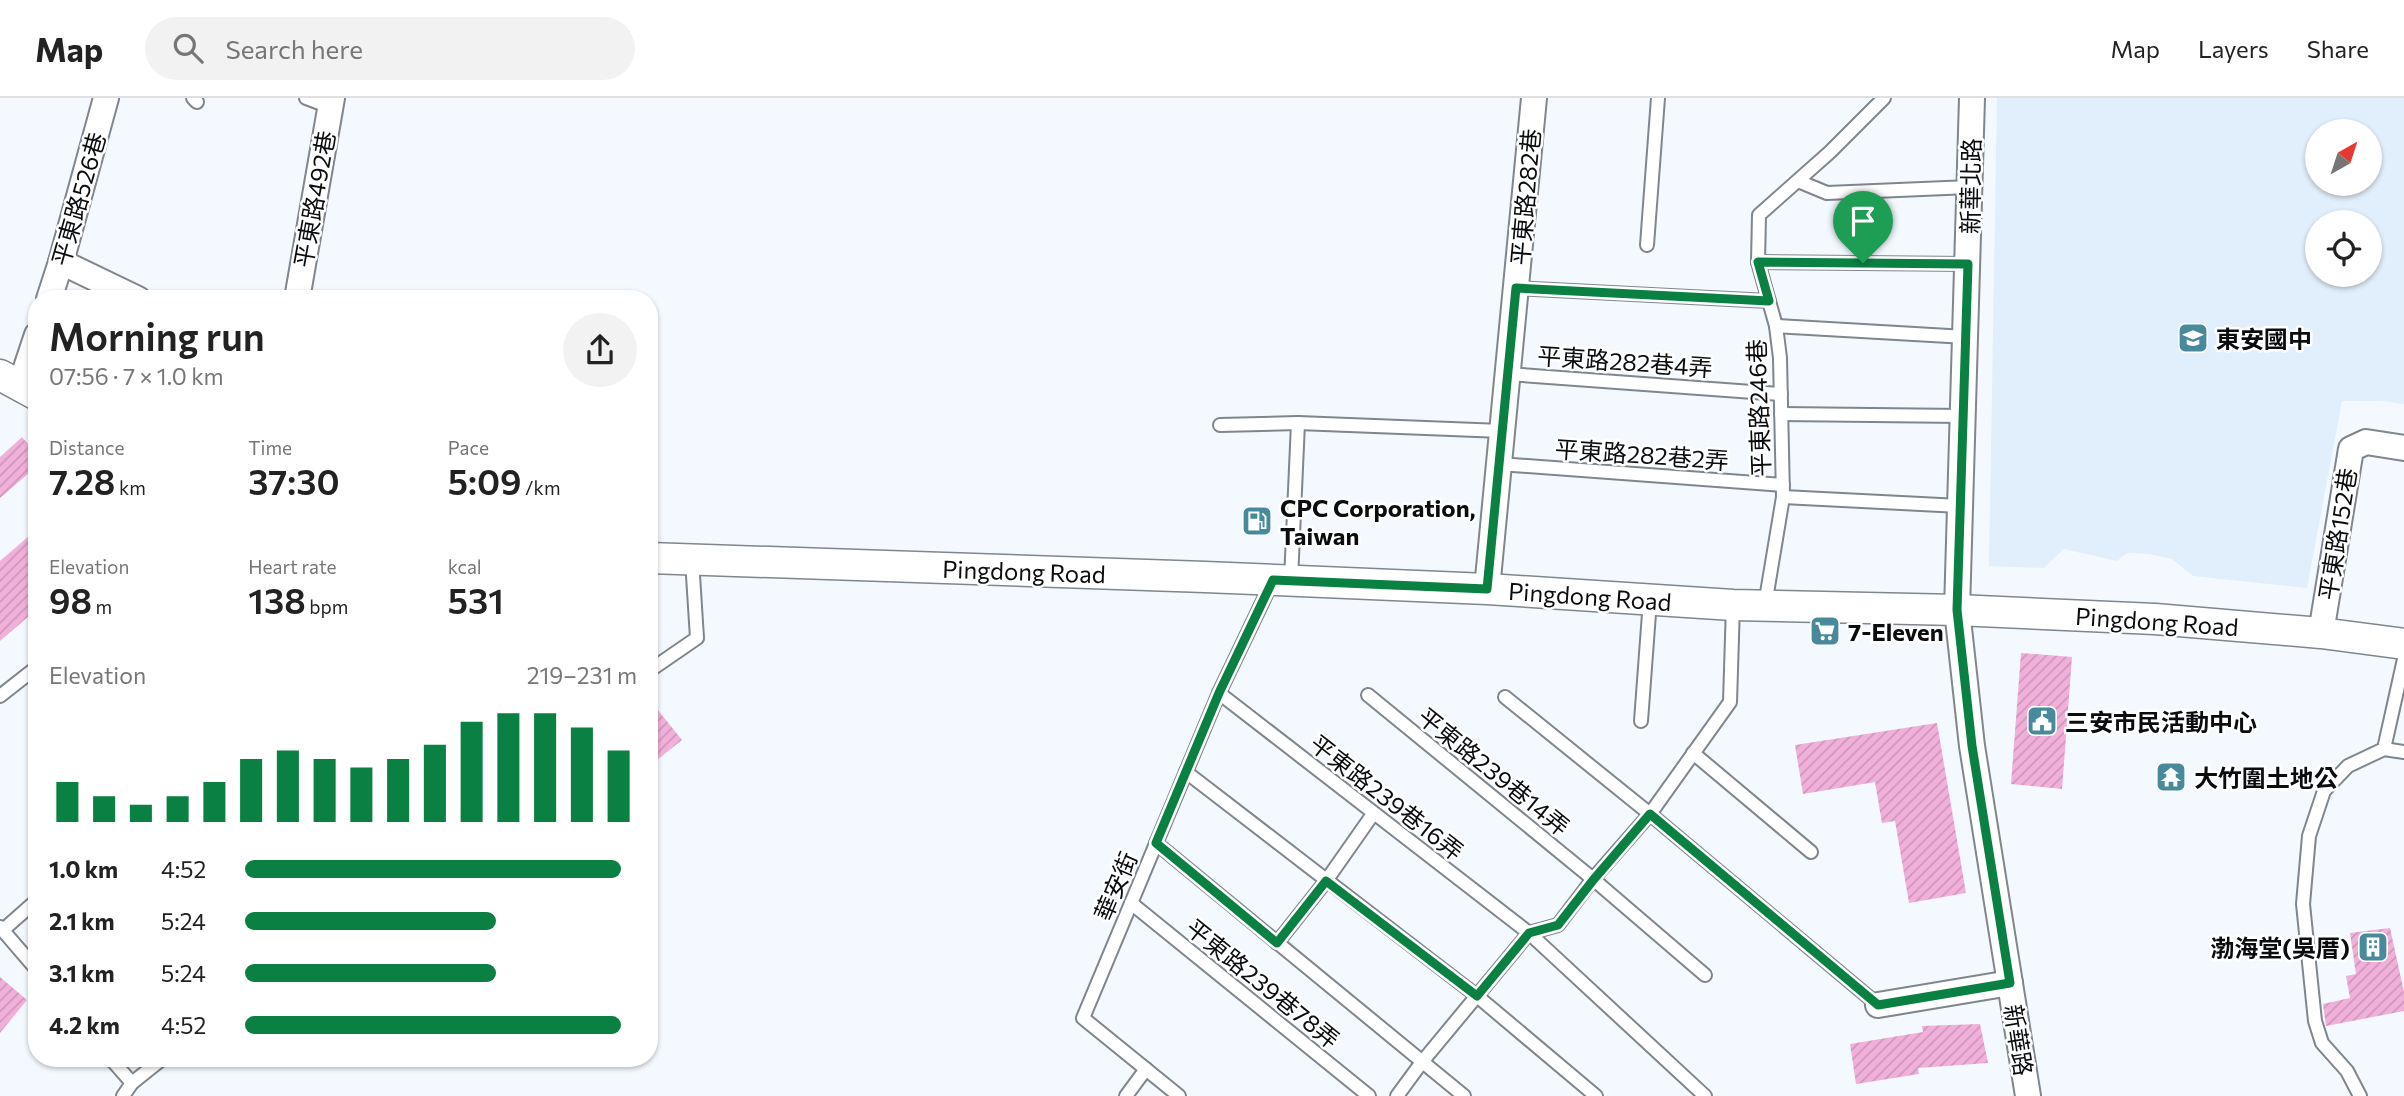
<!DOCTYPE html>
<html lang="en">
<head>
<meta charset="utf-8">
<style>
  :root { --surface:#fff; --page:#f2f2f2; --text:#222; --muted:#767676; --line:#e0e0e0; --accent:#0b8043 }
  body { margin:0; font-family:Commissioner,"Noto Sans TC",sans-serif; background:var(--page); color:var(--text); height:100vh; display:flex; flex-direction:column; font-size:26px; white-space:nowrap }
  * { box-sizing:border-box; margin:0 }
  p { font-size:23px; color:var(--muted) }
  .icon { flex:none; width:38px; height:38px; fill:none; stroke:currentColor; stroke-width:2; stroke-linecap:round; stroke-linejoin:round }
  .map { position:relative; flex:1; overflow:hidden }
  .side { position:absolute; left:28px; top:192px; width:630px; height:777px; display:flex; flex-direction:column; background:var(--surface); border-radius:28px; box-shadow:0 2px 5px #0004 }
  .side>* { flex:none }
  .needle { width:46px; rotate:39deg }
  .fabs { position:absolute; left:2305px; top:21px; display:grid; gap:14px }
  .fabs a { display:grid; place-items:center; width:77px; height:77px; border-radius:50%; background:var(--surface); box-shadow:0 2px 5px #0004; font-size:35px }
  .pin { position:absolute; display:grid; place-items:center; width:60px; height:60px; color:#fff; margin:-72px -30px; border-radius:50% 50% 50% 0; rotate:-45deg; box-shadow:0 0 7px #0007 }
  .pin .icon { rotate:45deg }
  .round { display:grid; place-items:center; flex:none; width:74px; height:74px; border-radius:37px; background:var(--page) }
  .overview { display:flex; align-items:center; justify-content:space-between; height:119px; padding:0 21px }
  h1 { font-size:38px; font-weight:600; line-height:52px }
  .figures { display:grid; grid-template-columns:repeat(3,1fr); gap:10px; height:119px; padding:7px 21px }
  .figures div { display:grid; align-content:center }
  .figures b { font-size:35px; font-weight:600 }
  .figures small { font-size:19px; font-weight:400 }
  .figures p { font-size:19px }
  .chart { height:196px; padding:14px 21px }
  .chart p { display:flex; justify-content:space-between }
  .chart svg { width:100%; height:126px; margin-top:7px; stroke:var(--accent); stroke-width:6 }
  ul { padding:0 21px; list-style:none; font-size:23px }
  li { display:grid; grid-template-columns:112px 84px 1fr; align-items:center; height:52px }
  li i { height:18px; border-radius:9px; background:var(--accent) }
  header { display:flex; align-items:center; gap:42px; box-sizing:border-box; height:98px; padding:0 35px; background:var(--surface); border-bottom:2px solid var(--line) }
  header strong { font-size:33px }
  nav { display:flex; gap:38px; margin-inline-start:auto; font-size:24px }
  .search { width:490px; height:63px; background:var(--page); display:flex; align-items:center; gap:18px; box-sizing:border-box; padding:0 24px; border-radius:38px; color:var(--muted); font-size:26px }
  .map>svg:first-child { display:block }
  .built { fill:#e1eefb; fill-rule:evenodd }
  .building { fill:url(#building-hatch) }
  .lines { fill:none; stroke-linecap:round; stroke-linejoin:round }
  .service-casing { stroke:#7f868c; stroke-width:16 }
  .minor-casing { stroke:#7f868c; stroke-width:28 }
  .tertiary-casing { stroke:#7f868c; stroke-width:33 }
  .service { stroke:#fff; stroke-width:12 }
  .minor { stroke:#fff; stroke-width:24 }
  .tertiary { stroke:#fff; stroke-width:30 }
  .route-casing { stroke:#fff; stroke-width:14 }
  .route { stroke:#0b8043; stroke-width:9 }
  .labels { text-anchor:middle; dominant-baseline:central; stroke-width:5; stroke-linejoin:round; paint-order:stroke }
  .street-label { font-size:24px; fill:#0a0c0e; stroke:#fff }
  .poi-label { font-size:24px; font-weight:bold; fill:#0a0c0e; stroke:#fff; text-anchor:start }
</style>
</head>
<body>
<header>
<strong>Map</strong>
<div class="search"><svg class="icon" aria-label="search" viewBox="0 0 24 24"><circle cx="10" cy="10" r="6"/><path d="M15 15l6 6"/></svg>Search here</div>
<nav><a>Map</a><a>Layers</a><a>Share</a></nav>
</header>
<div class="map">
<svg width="2404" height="998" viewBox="0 0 2404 998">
  <defs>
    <pattern id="building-hatch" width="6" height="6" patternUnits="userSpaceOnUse" patternTransform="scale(1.75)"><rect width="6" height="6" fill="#f1b0da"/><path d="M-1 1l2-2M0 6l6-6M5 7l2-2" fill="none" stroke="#cd96ba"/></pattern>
  </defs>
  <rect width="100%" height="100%" fill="#f3f9ff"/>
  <!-- built -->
  <path class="built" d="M1997 0H2404V306L2383 303H2342L2307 490 2193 478 2172 461 2149 456 2127 455 2117 463 2064 451 2044 470 1989 468ZM2317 33H2370V86H2317ZM2317 124H2370V177H2317Z"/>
  <!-- building -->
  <g class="building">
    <path d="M22 339 37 356V368L0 400V359Z"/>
    <path d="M37 431V511L0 543V463Z"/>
    <path d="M2021 555 2072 559 2062 691 2011 686Z"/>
    <path d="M649 601 682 642 657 662 649 653Z"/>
    <path d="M1937 625 1966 795 1909 805 1895 723 1882 725 1875 684 1803 696 1795 647Z"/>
    <path d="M2390 830 2404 894V913L2326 928 2323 906 2350 900 2346 878 2356 876 2350 835Z"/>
    <path d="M0 879 27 902 0 935Z"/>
    <path d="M1980 926 1988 965 1918 970 1919 976 1856 986 1850 946 1923 934 1922 928Z"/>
  </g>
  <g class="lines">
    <!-- service casing -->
    <g class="service-casing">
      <g id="service">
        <path d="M193 0 197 4"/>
        <path d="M306 0 330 9"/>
        <path d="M1798 83 1827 95 1970 89"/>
        <path d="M1647 147 1658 0"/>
        <path d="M1758 164 1968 166"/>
        <path d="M1516 190 1769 203"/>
        <path d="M1776 228 1966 239"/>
        <path d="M1508 276 1781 296"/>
        <path d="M1781 316 1963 318"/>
        <path d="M1220 327 1298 325 1502 333"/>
        <path d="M1499 366 1783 387"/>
        <path d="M1783 399 1960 408"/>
        <path d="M1291 482 1298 325"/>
        <path d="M1765 507 1783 399 1780 260 1776 228 1758 164 1759 117 1830 54 1884 0"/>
        <path d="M649 573 697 540 692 462"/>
        <path d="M1219 595 1529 835 1705 998"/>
        <path d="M1368 597 1593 781 1705 877"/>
        <path d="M0 598 37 569"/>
        <path d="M1505 599 1650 716 1878 907"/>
        <path d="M1641 623 1650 502"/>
        <path d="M2384 651 2404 654"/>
        <path d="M1693 655 1811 754"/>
        <path d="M1186 674 1477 898 1596 998"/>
        <path d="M1156 745 1464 998"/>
        <path d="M1131 805 1369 998"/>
        <path d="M0 829 37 872"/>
        <path d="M3 832 37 802"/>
        <path d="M1277 845 1326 783 1373 716"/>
        <path d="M111 961 132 985 162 961"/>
        <path d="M123 998 132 985"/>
        <path d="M1126 998 1146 971"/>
        <path d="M1179 998 1083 920 1219 595 1273 482"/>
        <path d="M1397 998 1422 964 1529 835 1558 827 1593 781 1650 716 1730 604 1733 507"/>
        <path d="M2360 998 2347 973 2322 945 2315 923 2303 806 2309 738 2324 693 2348 668 2384 651 2404 561"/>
      </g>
    </g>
    <!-- minor casing -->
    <g class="minor-casing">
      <g id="minor">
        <path d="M1972 0 1957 512 1972 648 2028 998"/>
        <path d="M61 164 138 201"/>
        <path d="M49 201 61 164 106 0"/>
        <path d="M297 201 332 0"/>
        <path d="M20 288 37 237"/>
        <path d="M1487 491 1534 0"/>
        <path d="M2321 535 2351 351 2366 344 2404 350"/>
        <path d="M1878 907 2010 885"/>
      </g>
    </g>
    <!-- tertiary casing -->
    <g class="tertiary-casing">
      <g id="tertiary">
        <path d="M0 277 37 297"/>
        <path d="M649 460 1205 479 1487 491 1733 507 1957 512 2155 521 2321 535 2404 546"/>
      </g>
    </g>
    <!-- service -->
    <use href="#service" class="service"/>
    <!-- minor -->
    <use href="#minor" class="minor"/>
    <!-- tertiary -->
    <use href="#tertiary" class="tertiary"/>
  </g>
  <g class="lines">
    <!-- route casing -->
    <g class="route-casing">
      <path id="route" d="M1758 164 1968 166 1957 512 1972 648 2010 885 1878 907 1650 716 1594 781 1558 827 1529 835 1477 898 1326 783 1277 845 1156 745 1219 595 1273 482 1487 491 1516 190 1769 203Z"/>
    </g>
    <!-- route -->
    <use href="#route" class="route"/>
  </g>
  <!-- icons -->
  <defs>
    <g id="school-square" transform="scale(1.575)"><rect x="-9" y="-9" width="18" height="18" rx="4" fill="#488a9b" stroke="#fff"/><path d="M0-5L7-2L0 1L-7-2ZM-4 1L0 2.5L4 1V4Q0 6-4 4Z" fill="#fff"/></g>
    <g id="fuel-square" transform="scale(1.575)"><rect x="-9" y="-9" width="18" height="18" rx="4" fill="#488a9b" stroke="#fff"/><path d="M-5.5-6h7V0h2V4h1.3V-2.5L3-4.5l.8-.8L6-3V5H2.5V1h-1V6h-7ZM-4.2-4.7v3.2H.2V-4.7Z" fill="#fff"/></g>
    <g id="supermarket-square" transform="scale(1.575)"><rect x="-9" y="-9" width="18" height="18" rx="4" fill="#488a9b" stroke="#fff"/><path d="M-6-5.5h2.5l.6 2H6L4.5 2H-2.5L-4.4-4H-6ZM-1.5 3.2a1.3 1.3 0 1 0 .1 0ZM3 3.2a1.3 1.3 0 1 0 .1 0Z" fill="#fff"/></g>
    <g id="civic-square" transform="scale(1.575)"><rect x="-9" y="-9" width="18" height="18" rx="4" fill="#488a9b" stroke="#fff"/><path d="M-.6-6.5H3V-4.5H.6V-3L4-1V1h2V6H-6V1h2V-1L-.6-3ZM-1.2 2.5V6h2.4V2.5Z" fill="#fff"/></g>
    <g id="temple-square" transform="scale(1.575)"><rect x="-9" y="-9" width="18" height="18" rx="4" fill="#488a9b" stroke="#fff"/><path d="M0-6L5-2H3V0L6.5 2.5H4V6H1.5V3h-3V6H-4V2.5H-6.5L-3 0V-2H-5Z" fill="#fff"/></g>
    <g id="building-square" transform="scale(1.575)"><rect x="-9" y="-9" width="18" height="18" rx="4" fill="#488a9b" stroke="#fff"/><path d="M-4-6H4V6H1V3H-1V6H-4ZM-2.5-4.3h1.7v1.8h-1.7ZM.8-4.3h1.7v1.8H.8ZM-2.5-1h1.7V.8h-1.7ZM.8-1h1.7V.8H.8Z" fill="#fff"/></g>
  </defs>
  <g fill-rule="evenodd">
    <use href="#school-square" x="2193" y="240"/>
    <use href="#fuel-square" x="1257" y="423"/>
    <use href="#supermarket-square" x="1825" y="533"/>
    <use href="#civic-square" x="2042" y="623"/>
    <use href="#temple-square" x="2171" y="679"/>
    <use href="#building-square" x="2373" y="849"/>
  </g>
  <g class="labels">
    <!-- street labels -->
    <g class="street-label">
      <text transform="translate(1970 88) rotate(-89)">新華北路</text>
      <text transform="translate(1525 99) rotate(-85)">平東路282巷</text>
      <text transform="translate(78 101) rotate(-74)">平東路526巷</text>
      <text transform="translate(314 101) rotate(-80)">平東路492巷</text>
      <text transform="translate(1625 263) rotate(4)">平東路282巷4弄</text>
      <text transform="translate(1758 310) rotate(-92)">平東路246巷</text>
      <text transform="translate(1642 356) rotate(4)">平東路282巷2弄</text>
      <text transform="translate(2337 436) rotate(-81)">平東路152巷</text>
      <text transform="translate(1024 473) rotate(2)">Pingdong Road</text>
      <text transform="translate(1590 498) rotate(4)">Pingdong Road</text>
      <text transform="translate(2157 523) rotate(4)">Pingdong Road</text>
      <text transform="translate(1494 673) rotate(39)">平東路239巷14弄</text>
      <text transform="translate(1387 699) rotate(38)">平東路239巷16弄</text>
      <text transform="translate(1115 788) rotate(-67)">華安街</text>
      <text transform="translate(1263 885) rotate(39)">平東路239巷78弄</text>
      <text transform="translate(2019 942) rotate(81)">新華路</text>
    </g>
    <!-- poi labels -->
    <g class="poi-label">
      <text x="2216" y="240">東安國中</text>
      <text x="1280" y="409">CPC Corporation,<tspan x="1280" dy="28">Taiwan</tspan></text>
      <text x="1848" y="533">7-Eleven</text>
      <text x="2065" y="623">三安市民活動中心</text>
      <text x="2194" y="679">大竹圍土地公</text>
      <text x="2350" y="849" text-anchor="end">渤海堂(吳厝)</text>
    </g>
  </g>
</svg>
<div class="fabs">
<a><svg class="needle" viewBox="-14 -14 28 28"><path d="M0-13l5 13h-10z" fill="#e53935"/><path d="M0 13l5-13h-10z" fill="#767676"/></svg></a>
<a><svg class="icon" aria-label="locate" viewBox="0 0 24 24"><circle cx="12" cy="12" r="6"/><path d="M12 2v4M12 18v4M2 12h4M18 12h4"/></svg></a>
</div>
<div class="pin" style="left:1863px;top:165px;background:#1e9e55"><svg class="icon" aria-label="arrive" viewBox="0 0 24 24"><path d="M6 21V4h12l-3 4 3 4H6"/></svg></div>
<section class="side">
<div class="overview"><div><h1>Morning run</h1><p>07:56 · 7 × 1.0 km</p></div><a class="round"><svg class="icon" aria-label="share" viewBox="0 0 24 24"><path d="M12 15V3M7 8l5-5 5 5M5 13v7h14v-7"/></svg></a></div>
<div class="figures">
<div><p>Distance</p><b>7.28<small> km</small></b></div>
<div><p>Time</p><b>37:30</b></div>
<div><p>Pace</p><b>5:09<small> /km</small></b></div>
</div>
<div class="figures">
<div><p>Elevation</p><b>98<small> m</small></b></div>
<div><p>Heart rate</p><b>138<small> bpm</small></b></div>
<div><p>kcal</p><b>531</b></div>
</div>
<div class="chart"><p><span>Elevation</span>219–231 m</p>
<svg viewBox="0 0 160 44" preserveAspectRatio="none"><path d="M5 44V30M15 44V35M25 44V38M35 44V35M45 44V30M55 44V22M65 44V19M75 44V22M85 44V25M95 44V22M105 44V17M115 44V9M125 44V6M135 44V6M145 44V11M155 44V19"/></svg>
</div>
<ul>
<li><b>1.0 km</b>4:52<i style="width:96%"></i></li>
<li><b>2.1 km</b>5:24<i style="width:64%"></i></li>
<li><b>3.1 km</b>5:24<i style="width:64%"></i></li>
<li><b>4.2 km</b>4:52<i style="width:96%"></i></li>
</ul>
</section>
</div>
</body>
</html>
